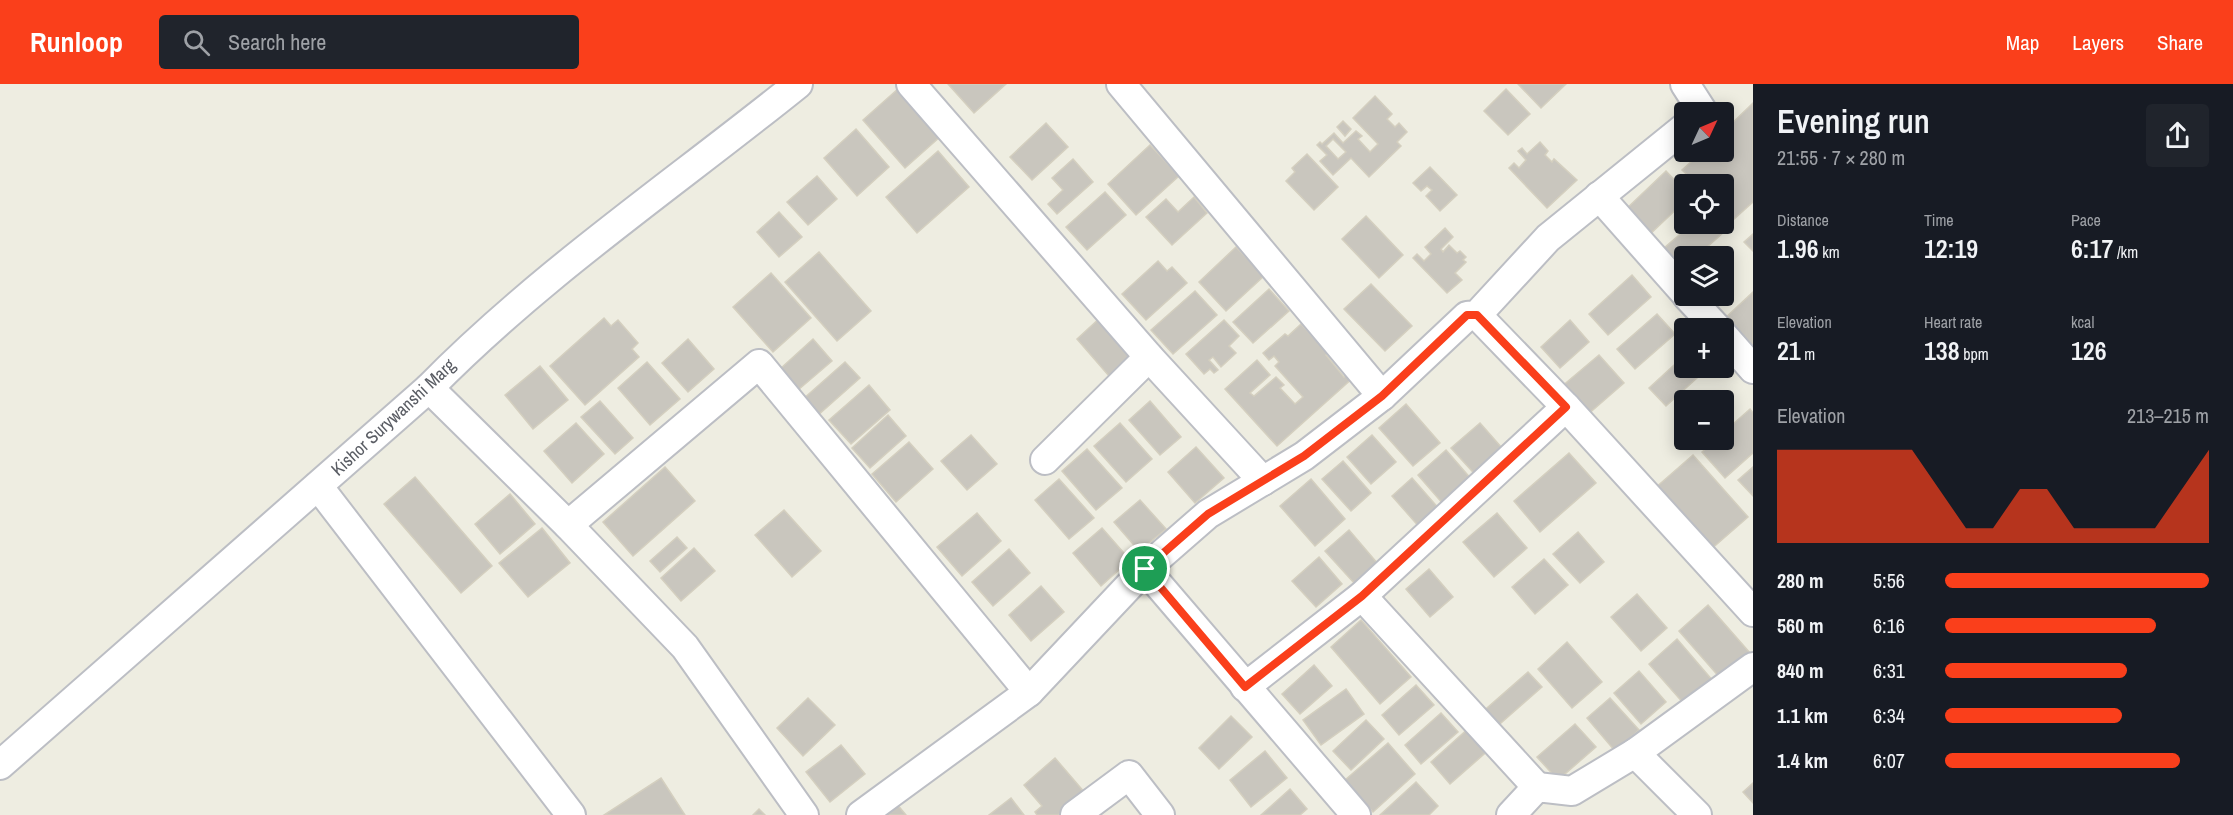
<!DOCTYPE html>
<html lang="en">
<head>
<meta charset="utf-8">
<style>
  :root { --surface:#171b24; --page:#20242c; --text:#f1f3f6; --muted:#9ea1a6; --accent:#fa3f1b }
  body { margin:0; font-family:"Archivo Narrow",sans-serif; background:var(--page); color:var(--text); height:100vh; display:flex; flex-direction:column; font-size:22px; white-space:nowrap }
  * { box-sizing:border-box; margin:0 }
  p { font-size:20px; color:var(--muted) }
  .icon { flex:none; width:33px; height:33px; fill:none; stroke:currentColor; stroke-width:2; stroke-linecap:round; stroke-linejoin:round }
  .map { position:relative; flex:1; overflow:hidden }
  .panel { display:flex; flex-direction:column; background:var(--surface); width:480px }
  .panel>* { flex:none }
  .needle { width:39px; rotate:46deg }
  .tools { position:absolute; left:1674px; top:18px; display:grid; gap:12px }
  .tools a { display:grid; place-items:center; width:60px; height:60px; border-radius:6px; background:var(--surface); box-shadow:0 3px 15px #0003; font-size:30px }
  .pin { position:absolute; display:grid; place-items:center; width:51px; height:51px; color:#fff; margin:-26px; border:3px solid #fff; border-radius:50%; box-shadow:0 2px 6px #0007 }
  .round { display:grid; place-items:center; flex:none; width:63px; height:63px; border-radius:6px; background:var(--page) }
  .summary { display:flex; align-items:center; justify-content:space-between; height:102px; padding:0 24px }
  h1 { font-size:33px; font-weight:600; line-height:45px }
  .metrics { display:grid; grid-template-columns:repeat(3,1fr); gap:9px; height:102px; padding:6px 24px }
  .metrics div { display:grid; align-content:center }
  .metrics b { font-size:26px; font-weight:600 }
  .metrics small { font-size:16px; font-weight:400 }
  .metrics p { font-size:16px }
  .chart { height:168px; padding:12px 24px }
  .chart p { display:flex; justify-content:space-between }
  .chart svg { width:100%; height:108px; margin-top:6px; fill:var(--accent); opacity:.7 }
  ul { padding:0 24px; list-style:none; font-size:20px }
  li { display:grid; grid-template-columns:96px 72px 1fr; align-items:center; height:45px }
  li i { height:15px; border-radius:8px; background:var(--accent) }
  header { display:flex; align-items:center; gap:36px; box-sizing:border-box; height:84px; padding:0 30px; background:var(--accent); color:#fff }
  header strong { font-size:28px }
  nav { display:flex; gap:33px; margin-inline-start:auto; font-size:21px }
  .search { width:420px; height:54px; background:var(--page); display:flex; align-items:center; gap:15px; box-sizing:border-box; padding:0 21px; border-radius:6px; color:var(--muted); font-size:22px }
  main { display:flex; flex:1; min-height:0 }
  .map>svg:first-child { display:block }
  .building { fill:#c9c6be; stroke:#d4cfbf; stroke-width:1.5; fill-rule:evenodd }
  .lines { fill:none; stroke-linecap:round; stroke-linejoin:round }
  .minor-casing { stroke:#bcbec4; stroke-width:32 }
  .minor { stroke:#fff; stroke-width:28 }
  .route-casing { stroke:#fff; stroke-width:12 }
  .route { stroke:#fa3f1b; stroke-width:8 }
  .labels { text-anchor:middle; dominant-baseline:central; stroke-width:5; stroke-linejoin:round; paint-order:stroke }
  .street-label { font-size:18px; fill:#5a5d64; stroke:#fff }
</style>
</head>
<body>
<header>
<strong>Runloop</strong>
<div class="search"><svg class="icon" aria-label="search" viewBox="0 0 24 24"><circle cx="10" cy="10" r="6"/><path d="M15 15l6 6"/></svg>Search here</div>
<nav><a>Map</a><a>Layers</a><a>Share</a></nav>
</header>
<main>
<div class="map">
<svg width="1753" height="731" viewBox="0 0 1753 731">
  <rect width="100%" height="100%" fill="#eeede1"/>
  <!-- building -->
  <g class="building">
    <path d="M948 0H1006L974 29Z"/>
    <path d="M1518 0H1566L1541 24Z"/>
    <path d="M899 4 941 52 905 84 863 36Z"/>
    <path d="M1506 5 1530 30 1508 51 1484 27Z"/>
    <path d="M1375 12 1392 30 1387 35 1395 43 1399 39 1407 48 1397 58 1401 62 1369 93 1351 74 1333 91 1320 77 1327 71 1317 61 1320 58 1322 60 1334 49 1343 59 1356 47 1362 52 1358 55 1370 68 1378 60 1353 34ZM1333 55 1346 68 1338 75 1326 62Z"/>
    <path d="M1753 19V118L1733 136 1724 127V100H1697L1682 86 1702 68H1724V47Z"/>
    <path d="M1343 37 1351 45 1345 52 1337 43Z"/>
    <path d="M1046 39 1068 63 1032 96 1010 73Z"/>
    <path d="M856 45 889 83 857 112 824 74Z"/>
    <path d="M1540 58 1548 67 1545 71 1552 78 1554 75 1577 96 1547 124 1509 84 1514 79 1519 84 1526 76 1518 67 1522 64 1527 70Z"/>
    <path d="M1150 61 1179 92 1136 131 1108 100Z"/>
    <path d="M938 67 969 103 917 149 886 113Z"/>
    <path d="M1307 70 1338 103 1314 126 1286 97 1295 88 1292 84Z"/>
    <path d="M1073 75 1093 98 1057 130 1048 120 1063 106 1052 94Z"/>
    <path d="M1430 83 1457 111 1440 127 1426 112 1432 106 1427 102 1421 107 1413 99Z"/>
    <path d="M1666 87 1684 106V118L1646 154 1622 129Z"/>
    <path d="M817 92 837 115 808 141 787 118Z"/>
    <path d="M1105 108 1126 131 1087 166 1066 143Z"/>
    <path d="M1194 113 1207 129 1172 161 1146 133 1166 115 1178 128Z"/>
    <path d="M779 128 802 153 779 173 757 148Z"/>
    <path d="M1366 132 1403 171 1379 194 1342 155Z"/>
    <path d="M1692 140H1717L1724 148 1697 172H1684V184L1678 190 1657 170Z"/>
    <path d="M1445 144 1453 153 1441 165 1443 168 1449 161 1457 169 1460 167 1466 173 1463 176 1466 178 1455 189 1462 196 1447 209 1413 174 1417 170 1424 177 1431 170 1425 163Z"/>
    <path d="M1753 150V167L1744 158Z"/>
    <path d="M1236 163 1264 192 1226 227 1199 198Z"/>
    <path d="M819 168 871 227 837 257 785 198Z"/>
    <path d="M1158 177 1167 187 1172 183 1187 199 1146 236 1122 210Z"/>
    <path d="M771 189 811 234 773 268 733 223Z"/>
    <path d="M1632 191 1651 213 1608 251 1589 230Z"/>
    <path d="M1371 200 1412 242 1385 267 1344 225Z"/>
    <path d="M1269 205 1289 227 1253 259 1233 238Z"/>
    <path d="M1195 207 1217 231 1173 270 1151 246Z"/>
    <path d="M1753 208V265L1723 236Z"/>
    <path d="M1657 230 1675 250 1635 285 1617 265Z"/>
    <path d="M1102 232 1135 269 1109 292 1077 255Z"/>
    <path d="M604 234 611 242 618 236 638 259 632 265 639 273 585 321 550 282Z"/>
    <path d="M1224 236 1239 252 1229 262 1236 269 1221 283 1213 273 1209 276 1218 286 1214 289 1210 285 1204 290 1186 270Z"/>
    <path d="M1570 236 1589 258 1560 284 1541 263Z"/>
    <path d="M1301 240 1328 269 1326 271 1344 293 1349 287 1354 293 1277 362 1225 305 1257 276 1270 291 1250 309 1254 312 1276 293 1284 301 1280 304 1295 320 1303 313 1275 282 1279 278 1274 272 1269 276 1263 269 1285 250 1288 252Z"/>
    <path d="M688 255 714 285 688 308 662 279Z"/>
    <path d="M813 255 832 277 798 306 780 285Z"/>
    <path d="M1599 271 1624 299 1586 332 1561 303Z"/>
    <path d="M1684 272V284H1708L1666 322 1649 304Z"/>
    <path d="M647 278 680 315 650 341 618 304Z"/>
    <path d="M845 278 860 294 817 332 802 316Z"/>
    <path d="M540 282 568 316 533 345 505 311Z"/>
    <path d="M869 301 890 326 851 360 829 336Z"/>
    <path d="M600 317 633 354 615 370 581 333Z"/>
    <path d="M1150 317 1181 353 1160 371 1129 336Z"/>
    <path d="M1406 320 1440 359 1413 382 1379 344Z"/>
    <path d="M1750 325 1753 329V369L1725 394 1702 368 1716 356H1724V348Z"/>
    <path d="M888 331 906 352 870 384 852 364Z"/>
    <path d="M576 339 604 370 572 399 544 367Z"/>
    <path d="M1120 339 1152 375 1126 398 1094 362Z"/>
    <path d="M1480 339 1509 372 1481 397 1451 364Z"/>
    <path d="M971 351 997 380 967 406 941 377Z"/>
    <path d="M1372 351 1396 378 1371 400 1347 373Z"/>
    <path d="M909 358 933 385 896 418 872 390Z"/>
    <path d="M1196 363 1224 394 1195 419 1168 388Z"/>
    <path d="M1087 365 1122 404 1096 426 1062 387Z"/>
    <path d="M1446 366 1472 396 1444 421 1418 391Z"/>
    <path d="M1569 369 1596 399 1540 448 1514 417Z"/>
    <path d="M1693 371 1748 433 1709 467 1654 405Z"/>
    <path d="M1343 377 1371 409 1351 427 1322 395Z"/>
    <path d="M665 383 695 417 633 472 603 438Z"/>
    <path d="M1753 383V412L1738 396Z"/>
    <path d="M415 393 492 482 461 509 384 420Z"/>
    <path d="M1412 394 1441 427 1421 445 1392 412Z"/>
    <path d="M1059 395 1094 434 1069 455 1035 416Z"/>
    <path d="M1311 395 1345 435 1315 462 1280 422Z"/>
    <path d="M510 410 535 440 500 470 475 440Z"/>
    <path d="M1140 416 1166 445 1139 467 1114 438Z"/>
    <path d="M784 426 821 467 792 493 755 451Z"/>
    <path d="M977 429 1001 457 962 492 937 463Z"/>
    <path d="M1497 429 1527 464 1494 493 1463 458Z"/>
    <path d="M542 444 570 479 528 513 499 479Z"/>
    <path d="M1102 444 1130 476 1101 502 1073 469Z"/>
    <path d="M1349 446 1378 480 1355 500 1325 467Z"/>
    <path d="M1578 448 1604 478 1580 499 1553 470Z"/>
    <path d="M677 453 687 464 660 488 650 477Z"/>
    <path d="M694 464 715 487 681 517 661 494Z"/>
    <path d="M1009 465 1030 489 993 522 972 498Z"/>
    <path d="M1319 473 1342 500 1316 523 1292 497Z"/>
    <path d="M1544 475 1568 501 1535 530 1512 503Z"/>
    <path d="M1429 485 1453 513 1430 533 1406 505Z"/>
    <path d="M1041 502 1064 528 1031 557 1009 531Z"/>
    <path d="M1637 510 1667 544 1641 567 1611 533Z"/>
    <path d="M1708 521 1750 569 1721 595 1679 547Z"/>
    <path d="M1361 536 1411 593 1380 620 1331 563Z"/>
    <path d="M1677 555 1713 597 1685 621 1649 580Z"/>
    <path d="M1567 558 1602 598 1572 624 1538 585Z"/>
    <path d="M1314 581 1332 602 1300 630 1282 610Z"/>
    <path d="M1639 587 1666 618 1641 640 1614 609Z"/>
    <path d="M1528 588 1542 603 1493 646 1480 630Z"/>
    <path d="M1416 601 1434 621 1399 651 1382 631Z"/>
    <path d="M1346 605 1364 630 1321 661 1303 636Z"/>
    <path d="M808 614 835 641 803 672 777 644Z"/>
    <path d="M1610 614 1639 646 1615 667 1587 634Z"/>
    <path d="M1441 629 1458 648 1421 680 1405 661Z"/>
    <path d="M1231 632 1252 653 1219 685 1199 664Z"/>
    <path d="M1366 636 1384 655 1351 686 1333 667Z"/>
    <path d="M1575 640 1596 663 1558 696 1537 673Z"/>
    <path d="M1471 642 1491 664 1450 700 1431 678Z"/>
    <path d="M1388 659 1415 690 1373 728 1345 696Z"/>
    <path d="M841 661 865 690 830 718 806 688Z"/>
    <path d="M1265 667 1287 694 1251 723 1230 696Z"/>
    <path d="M1055 674 1085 709 1058 731H1037L1035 728 1042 722 1024 701Z"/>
    <path d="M661 694 685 731H604Z"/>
    <path d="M1416 698 1438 722 1429 731H1380Z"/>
    <path d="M1753 699V719L1743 708Z"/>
    <path d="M1290 705 1307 725 1300 731H1261Z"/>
    <path d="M1011 714 1024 731H989Z"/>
    <path d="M896 719 906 731H882Z"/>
    <path d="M759 725 765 731H753Z"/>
  </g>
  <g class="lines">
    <!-- minor casing -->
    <g class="minor-casing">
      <g id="minor">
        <path d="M911 0 1149 273 1263 397"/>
        <path d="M1121 0 1382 312"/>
        <path d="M1685 0 1703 28"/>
        <path d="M1599 112 1684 208"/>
        <path d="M1687 212 1717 244"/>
        <path d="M1477 231 1566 323 1753 528"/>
        <path d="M1724 252 1753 285"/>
        <path d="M429 304 568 441 685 563 804 731"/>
        <path d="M1045 376 1149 273"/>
        <path d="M318 402 571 731"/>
        <path d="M568 441 759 280 1029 608 861 731"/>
        <path d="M1145 485 1356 731"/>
        <path d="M1362 512 1566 323"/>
        <path d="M1245 603 1362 512 1537 703"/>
        <path d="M1029 608 1145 485 1208 430 1304 372 1382 312 1467 232 1477 231 1548 154 1684 44"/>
        <path d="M1635 669 1697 731"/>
        <path d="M0 681 429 304C541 190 674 100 798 0"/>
        <path d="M1075 731 1129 691 1160 731"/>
        <path d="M1511 731 1537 703 1572 707 1635 669 1753 583"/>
      </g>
    </g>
    <!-- minor -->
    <use href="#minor" class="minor"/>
  </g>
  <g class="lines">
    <!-- route casing -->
    <g class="route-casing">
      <path id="route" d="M1467 231H1477L1566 323 1362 512 1245 603 1145 485 1208 430 1304 372 1382 312Z"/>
    </g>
    <!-- route -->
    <use href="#route" class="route"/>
  </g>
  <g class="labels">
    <!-- street labels -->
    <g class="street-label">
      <text transform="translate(393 333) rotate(-43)">Kishor Surywanshi Marg</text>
    </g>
  </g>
</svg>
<div class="tools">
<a><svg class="needle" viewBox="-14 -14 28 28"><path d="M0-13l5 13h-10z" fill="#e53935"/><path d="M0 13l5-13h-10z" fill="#9ea1a6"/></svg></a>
<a><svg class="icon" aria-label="locate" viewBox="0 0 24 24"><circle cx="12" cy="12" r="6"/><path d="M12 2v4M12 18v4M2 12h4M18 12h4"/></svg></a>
<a><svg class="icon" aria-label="layers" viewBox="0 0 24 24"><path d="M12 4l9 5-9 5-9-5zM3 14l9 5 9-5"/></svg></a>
<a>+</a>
<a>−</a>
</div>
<div class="pin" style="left:1145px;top:485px;background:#1e9e55"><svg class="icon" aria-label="arrive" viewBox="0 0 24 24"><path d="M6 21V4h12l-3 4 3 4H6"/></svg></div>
</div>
<section class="panel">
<div class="summary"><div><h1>Evening run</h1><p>21:55 · 7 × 280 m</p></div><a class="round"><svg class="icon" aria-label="share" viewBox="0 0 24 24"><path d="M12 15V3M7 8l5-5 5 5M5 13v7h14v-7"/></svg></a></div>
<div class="metrics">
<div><p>Distance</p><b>1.96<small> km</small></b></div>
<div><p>Time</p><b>12:19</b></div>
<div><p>Pace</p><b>6:17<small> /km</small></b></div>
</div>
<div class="metrics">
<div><p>Elevation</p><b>21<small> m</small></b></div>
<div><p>Heart rate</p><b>138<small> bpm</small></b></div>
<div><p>kcal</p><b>126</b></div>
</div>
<div class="chart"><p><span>Elevation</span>213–215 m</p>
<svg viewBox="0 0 160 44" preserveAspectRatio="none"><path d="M0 44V6L10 6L20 6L30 6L40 6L50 6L60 22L70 38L80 38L90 22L100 22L110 38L120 38L130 38L140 38L150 22L160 6V44z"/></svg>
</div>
<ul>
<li><b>280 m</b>5:56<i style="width:100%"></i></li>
<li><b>560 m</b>6:16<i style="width:80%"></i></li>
<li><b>840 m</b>6:31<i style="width:69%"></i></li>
<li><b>1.1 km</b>6:34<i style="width:67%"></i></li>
<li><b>1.4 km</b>6:07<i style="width:89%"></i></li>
</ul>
</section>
</main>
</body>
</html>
